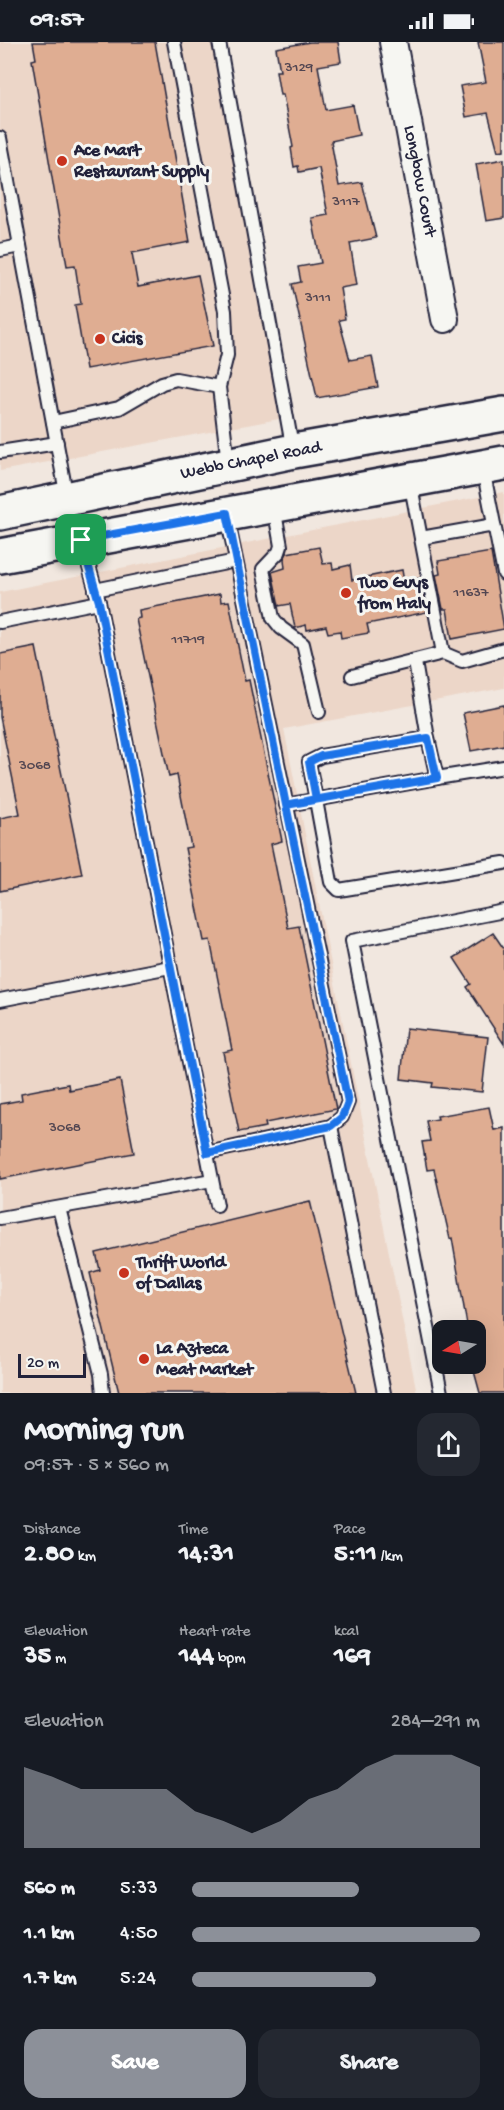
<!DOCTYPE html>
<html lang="en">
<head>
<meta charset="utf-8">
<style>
  :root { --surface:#171b24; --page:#242831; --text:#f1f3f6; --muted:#9ea1a6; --accent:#8c9099 }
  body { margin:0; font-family:"Gochi Hand",sans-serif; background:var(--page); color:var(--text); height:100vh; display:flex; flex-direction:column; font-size:22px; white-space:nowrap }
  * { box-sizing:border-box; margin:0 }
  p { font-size:20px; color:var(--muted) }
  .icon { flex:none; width:33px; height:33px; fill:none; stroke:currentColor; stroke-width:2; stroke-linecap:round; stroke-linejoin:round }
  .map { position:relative; height:1351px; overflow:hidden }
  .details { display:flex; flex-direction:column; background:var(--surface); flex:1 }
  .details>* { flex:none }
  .needle { width:39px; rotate:259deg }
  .buttons { position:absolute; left:432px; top:1278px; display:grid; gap:12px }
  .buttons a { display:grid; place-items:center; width:54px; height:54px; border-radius:12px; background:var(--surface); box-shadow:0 6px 24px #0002; font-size:30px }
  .scale { position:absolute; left:18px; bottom:15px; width:68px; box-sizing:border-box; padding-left:6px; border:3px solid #22223b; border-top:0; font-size:16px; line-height:21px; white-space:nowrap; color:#22223b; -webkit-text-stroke:4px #f6f6f2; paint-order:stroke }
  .pin { position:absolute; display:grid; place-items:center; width:51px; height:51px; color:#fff; margin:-26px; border-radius:12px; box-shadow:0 3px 9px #0006 }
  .round { display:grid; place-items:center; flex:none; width:63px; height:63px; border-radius:18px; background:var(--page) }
  .head { display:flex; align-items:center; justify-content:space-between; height:102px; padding:0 24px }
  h1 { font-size:33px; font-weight:700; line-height:45px }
  .stats { display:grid; grid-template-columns:repeat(3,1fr); gap:9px; height:102px; padding:6px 24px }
  .stats div { display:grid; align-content:center }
  .stats b { font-size:26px; font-weight:700 }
  .stats small { font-size:16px; font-weight:400 }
  .stats p { font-size:16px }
  .chart { height:168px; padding:12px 24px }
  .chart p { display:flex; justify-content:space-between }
  .chart svg { width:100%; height:108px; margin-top:6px; fill:var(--accent); opacity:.7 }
  .action { display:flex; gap:12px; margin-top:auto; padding:12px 24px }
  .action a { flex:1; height:69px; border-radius:18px; background:var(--accent); color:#fff; font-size:24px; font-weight:700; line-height:69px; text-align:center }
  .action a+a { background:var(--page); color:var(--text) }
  ul { padding:0 24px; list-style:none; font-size:20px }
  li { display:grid; grid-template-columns:96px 72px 1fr; align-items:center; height:45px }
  li i { height:15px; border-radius:8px; background:var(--accent) }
  .status { display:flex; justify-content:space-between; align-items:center; height:42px; padding:0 30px; background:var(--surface); direction:ltr }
  .status svg { height:16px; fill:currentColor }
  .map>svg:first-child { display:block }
  .built { fill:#ecd6c8 }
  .building { fill:#dfad92; stroke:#22223b; stroke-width:1.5 }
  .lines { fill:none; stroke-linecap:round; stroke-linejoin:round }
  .service-casing { stroke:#22223b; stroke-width:16 }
  .minor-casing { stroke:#22223b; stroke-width:30 }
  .secondary-casing { stroke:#22223b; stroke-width:38 }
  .service { stroke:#f6f6f2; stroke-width:12 }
  .minor { stroke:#f6f6f2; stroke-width:26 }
  .secondary { stroke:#f6f6f2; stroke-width:33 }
  .route-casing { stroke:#fff; stroke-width:12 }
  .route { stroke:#1a73e8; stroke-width:8 }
  .poi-dot { fill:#c8321e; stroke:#f6f6f2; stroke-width:2 }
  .labels { text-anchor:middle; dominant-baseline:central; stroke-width:6; stroke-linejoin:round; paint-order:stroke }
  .number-label { font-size:15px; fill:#514551 }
  .poi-label { font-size:18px; font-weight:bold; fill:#22223b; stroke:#f6f6f2; text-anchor:start }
  .street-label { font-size:18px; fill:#22223b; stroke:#f6f6f2 }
</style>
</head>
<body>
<div class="status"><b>09:57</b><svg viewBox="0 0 49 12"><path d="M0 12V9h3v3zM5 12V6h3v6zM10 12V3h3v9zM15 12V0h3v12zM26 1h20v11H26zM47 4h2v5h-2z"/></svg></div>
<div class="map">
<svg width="504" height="1351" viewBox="0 0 504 1351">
  <rect width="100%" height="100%" fill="#f1e7df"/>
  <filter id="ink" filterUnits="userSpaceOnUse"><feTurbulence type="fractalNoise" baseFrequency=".0167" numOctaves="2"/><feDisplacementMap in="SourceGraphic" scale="12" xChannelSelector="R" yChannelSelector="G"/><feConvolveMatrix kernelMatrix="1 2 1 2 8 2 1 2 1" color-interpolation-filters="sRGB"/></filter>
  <g filter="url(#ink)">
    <!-- built -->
    <g class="built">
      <path d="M0 0H213L284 376 0 429Z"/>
      <path d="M504 450V646L284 687 417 1351H0V550Z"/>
    </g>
    <!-- building -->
    <g class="building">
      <path d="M33 0H155L190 200 132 211 138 245 198 233 213 304 86 327 75 263 81 262 75 223 67 224 32 18 36 17Z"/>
      <path d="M310 0H338L341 20 318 24 326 68 353 63 359 93 331 99 339 144 362 140 376 196 350 201 357 243 340 246 345 277 339 278 350 318 372 314 378 345 317 356 292 242 301 240 298 225 321 221 312 176 328 173 319 126 299 130 298 124 294 125 291 106 293 105 283 53H280L276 29H280L276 6Z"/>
      <path d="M478 0H504V108L498 109 488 71 466 75 460 44 486 40Z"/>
      <path d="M504 117V176L486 179 476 122Z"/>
      <path d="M319 505 323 522 332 521 333 527 350 523 352 538 402 528 404 540 420 536 427 570 367 582 369 591 341 596 340 589 328 591 326 584 307 588 306 583 295 586 290 562 279 564 272 530 285 526 284 517 287 511Z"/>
      <path d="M491 510 504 587 452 597 447 567H443L436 533 440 532 438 519Z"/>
      <path d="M220 552 221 560 229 559 245 639 249 638 282 799 271 802 288 886 299 884 336 1067 265 1081 266 1085 239 1090 223 1010 232 1008 210 898 204 899 185 806 191 805 177 733 169 735 136 577 140 576 139 568Z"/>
      <path d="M36 605 82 832 0 849V776L20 772 0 675V612Z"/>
      <path d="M504 663V703L471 709 463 671Z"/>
      <path d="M493 891 504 907V1002L467 945 471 942 454 916Z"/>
      <path d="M406 986 488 995 482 1050 432 1045 433 1041 401 1037Z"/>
      <path d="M120 1038 134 1111 0 1137V1062L22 1058 21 1051 68 1042 69 1048Z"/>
      <path d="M489 1065 494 1088 504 1086V1351H480L472 1322H476V1288H466L465 1284 467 1283 452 1196 450 1197 434 1127 427 1128 422 1100 430 1099 426 1079 438 1077 437 1074Z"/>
      <path d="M310 1159 356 1351H119L90 1231 100 1228 96 1211Z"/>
    </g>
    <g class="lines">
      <!-- service casing -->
      <g class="service-casing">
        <g id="service">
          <path d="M174 0 225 269 227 313 219 345 228 421"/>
          <path d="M219 0 293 409"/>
          <path d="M0 96 67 456"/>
          <path d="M0 208 20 204"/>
          <path d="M53 380 119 366 162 341 176 337 219 345"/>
          <path d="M0 410 57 401"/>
          <path d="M483 427 504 532"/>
          <path d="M410 439 443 611"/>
          <path d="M274 465 281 504 279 510 263 527 273 576 281 586 303 602 319 670"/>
          <path d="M227 474 348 1060 342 1075 331 1084"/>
          <path d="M421 496 494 483"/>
          <path d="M82 500 99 560 217 1163"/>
          <path d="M95 548 236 519"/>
          <path d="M0 580 99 560"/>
          <path d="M415 620 428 696 437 736 504 725"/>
          <path d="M352 634 443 611 462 619 504 607"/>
          <path d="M428 696 321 714 309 720 331 840 339 848 504 821"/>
          <path d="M286 763 437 736"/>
          <path d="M0 958 170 925"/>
          <path d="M207 1111 331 1084 384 1351"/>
          <path d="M59 1166 101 1332 103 1351"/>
          <path d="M0 1176 212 1138"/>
          <path d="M441 1351 352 899 504 869"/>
        </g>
      </g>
      <!-- minor casing -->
      <g class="minor-casing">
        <path id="minor" d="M393 0 445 277"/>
      </g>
      <!-- secondary casing -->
      <g class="secondary-casing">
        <g id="secondary">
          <path d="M0 471 294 409 504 372"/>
          <path d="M0 514 504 421"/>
        </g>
      </g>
      <!-- service -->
      <use href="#service" class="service"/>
      <!-- minor -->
      <use href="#minor" class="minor"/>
      <!-- secondary -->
      <use href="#secondary" class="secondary"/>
    </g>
  </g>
  <g class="lines" filter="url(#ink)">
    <!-- route casing -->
    <g class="route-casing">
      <path id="route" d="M81 498 99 560 207 1111 331 1084 342 1075 348 1060 286 763 437 736 428 696 321 714 309 720 316 757 286 763 227 471 81 498"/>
    </g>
    <!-- route -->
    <use href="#route" class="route"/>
  </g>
  <!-- markers -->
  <g class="poi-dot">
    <circle cx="62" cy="119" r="6"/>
    <circle cx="100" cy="297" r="6"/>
    <circle cx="346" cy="551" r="6"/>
    <circle cx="124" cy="1231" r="6"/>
    <circle cx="144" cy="1317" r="6"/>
  </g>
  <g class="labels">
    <!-- number labels -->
    <g class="number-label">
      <text x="299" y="26">3129</text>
      <text x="346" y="160">3117</text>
      <text x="318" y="256">3111</text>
      <text x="471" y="551">11637</text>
      <text x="188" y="598">11719</text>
      <text x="35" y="724">3068</text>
      <text x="65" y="1086">3068</text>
    </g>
    <!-- poi labels -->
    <g class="poi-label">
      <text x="74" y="109">Ace Mart<tspan x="74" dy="21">Restaurant Supply</tspan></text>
      <text x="112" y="297">Cicis</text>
      <text x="358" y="541">Two Guys<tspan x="358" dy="21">from Italy</tspan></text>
      <text x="136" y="1221">Thrift World<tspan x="136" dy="21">of Dallas</tspan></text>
      <text x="156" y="1307">La Azteca<tspan x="156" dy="21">Meat Market</tspan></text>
    </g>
    <!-- street labels -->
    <g class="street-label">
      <text transform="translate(419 139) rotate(79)">Longbow Court</text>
      <text transform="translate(251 419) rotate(-11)">Webb Chapel Road</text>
    </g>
  </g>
</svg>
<div class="buttons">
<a><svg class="needle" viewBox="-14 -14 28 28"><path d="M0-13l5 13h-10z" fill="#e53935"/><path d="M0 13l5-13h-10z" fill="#9ea1a6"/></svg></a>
</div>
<div class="scale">20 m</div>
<div class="pin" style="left:81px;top:498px;background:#1e9e55"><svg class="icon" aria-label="arrive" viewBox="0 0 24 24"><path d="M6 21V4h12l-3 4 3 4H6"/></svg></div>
</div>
<section class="details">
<div class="head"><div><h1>Morning run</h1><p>09:57 · 5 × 560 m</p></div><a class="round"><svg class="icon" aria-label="share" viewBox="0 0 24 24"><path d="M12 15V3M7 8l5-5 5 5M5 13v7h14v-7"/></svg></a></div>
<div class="stats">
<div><p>Distance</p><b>2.80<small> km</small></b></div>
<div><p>Time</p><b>14:31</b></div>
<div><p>Pace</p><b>5:11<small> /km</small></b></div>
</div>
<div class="stats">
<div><p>Elevation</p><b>35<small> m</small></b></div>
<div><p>Heart rate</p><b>144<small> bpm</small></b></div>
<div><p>kcal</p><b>169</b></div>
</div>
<div class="chart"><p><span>Elevation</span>284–291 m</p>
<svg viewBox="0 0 160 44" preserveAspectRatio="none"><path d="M0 44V11L10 15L20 20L30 20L40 20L50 20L60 29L70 33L80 38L90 33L100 24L110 20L120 11L130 6L140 6L150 6L160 11V44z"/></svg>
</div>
<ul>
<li><b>560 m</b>5:33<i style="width:58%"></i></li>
<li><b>1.1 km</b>4:50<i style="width:100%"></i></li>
<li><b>1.7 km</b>5:24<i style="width:64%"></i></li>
</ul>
<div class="action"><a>Save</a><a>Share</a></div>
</section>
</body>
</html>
